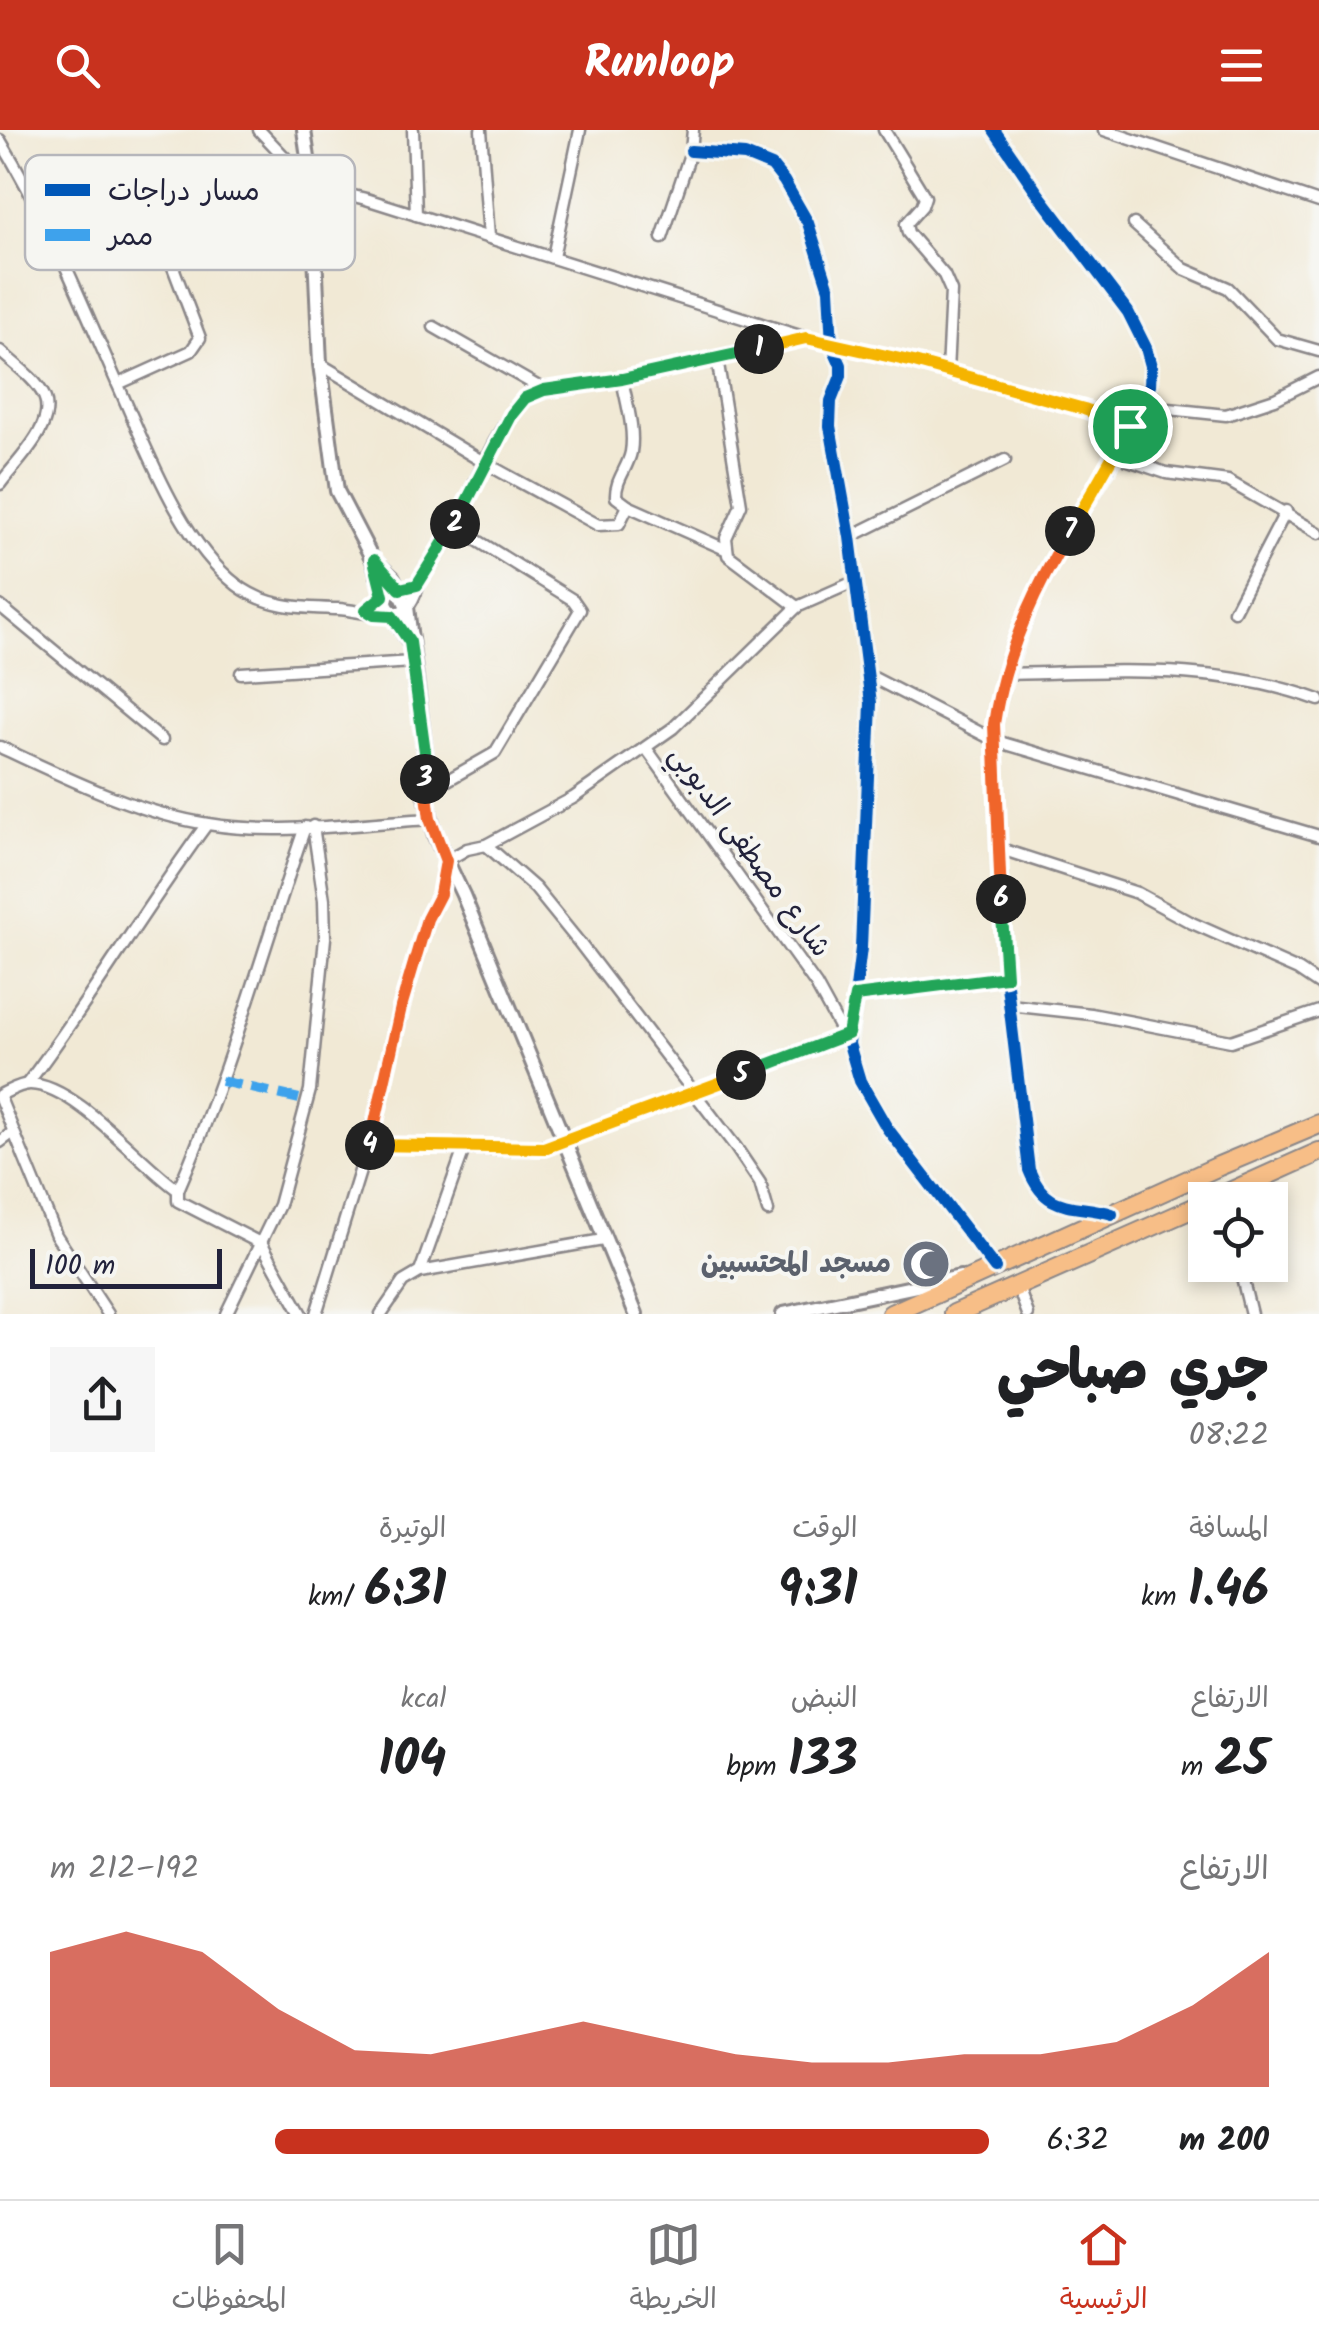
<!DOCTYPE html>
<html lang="ar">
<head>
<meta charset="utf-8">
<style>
  :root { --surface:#fff; --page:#f6f6f6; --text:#202124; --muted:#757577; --line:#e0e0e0; --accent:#c8321e }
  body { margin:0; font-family:Kalam,"Playpen Sans Arabic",sans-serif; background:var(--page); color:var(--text); direction:rtl; height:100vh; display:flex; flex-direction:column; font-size:38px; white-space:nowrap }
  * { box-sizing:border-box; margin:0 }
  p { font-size:32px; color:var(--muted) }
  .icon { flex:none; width:55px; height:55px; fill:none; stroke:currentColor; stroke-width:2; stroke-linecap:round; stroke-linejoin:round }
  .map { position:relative; height:1184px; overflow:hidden; direction:ltr }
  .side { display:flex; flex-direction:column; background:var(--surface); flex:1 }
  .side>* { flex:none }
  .fabs { position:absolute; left:1188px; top:1052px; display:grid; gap:20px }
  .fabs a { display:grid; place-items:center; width:100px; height:100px; border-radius:0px; background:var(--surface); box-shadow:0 5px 15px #0003; font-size:50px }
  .scale { position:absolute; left:30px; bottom:25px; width:192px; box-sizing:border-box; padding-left:10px; border:5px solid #22223b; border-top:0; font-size:28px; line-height:35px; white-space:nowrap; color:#22223b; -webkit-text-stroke:8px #f6f6f2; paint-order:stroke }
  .pin { position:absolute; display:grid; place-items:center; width:85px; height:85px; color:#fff; margin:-42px; border:5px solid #fff; border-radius:50%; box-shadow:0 2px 10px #0007 }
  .km { position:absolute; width:50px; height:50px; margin:-25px; border-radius:50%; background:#222; color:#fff; font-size:28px; line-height:50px; text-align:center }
  .round { display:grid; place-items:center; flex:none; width:105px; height:105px; border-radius:0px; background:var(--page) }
  .head { display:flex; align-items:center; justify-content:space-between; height:170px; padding:0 50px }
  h1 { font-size:55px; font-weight:800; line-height:75px }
  .figures { display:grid; grid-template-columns:repeat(3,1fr); gap:15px; height:170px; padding:10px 50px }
  .figures div { display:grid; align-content:center }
  .figures b { font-size:50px; font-weight:800 }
  .figures small { font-size:28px; font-weight:400 }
  .figures p { font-size:28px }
  .chart { height:280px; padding:20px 50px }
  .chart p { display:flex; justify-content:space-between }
  .chart svg { width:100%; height:180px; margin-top:10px; fill:var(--accent); opacity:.7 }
  ul { padding:0 50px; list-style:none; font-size:32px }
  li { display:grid; grid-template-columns:160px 120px 1fr; align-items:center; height:75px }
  li i { height:25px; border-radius:12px; background:var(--accent) }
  header { display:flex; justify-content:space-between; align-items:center; height:130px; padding:0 50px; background:var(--accent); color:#fff; font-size:45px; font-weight:800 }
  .dock { display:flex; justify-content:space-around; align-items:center; height:140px; border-top:2px solid var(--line); background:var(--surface); font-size:28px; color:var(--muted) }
  .dock a { display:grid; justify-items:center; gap:5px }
  .dock .selected { color:var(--accent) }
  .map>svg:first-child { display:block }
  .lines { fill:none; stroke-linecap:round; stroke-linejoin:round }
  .minor-casing { stroke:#8a8688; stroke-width:15 }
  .tertiary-casing { stroke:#8a8688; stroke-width:18 }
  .primary-casing { stroke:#8a8688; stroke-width:22 }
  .minor { stroke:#fff; stroke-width:10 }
  .tertiary { stroke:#fff; stroke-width:12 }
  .primary { stroke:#f7be87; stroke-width:18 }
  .quiet { stroke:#3ea2ec; stroke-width:10; stroke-dasharray:20 10; stroke-linecap:butt }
  .cycleway-casing { stroke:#f6f6f2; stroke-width:19 }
  .cycleway { stroke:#0057b8; stroke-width:12 }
  .split-1-casing { stroke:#fff; stroke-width:20 }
  .split-2-casing { stroke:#fff; stroke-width:20 }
  .split-3-casing { stroke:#fff; stroke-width:20 }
  .split-4-casing { stroke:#fff; stroke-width:20 }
  .split-5-casing { stroke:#fff; stroke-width:20 }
  .split-6-casing { stroke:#fff; stroke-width:20 }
  .split-7-casing { stroke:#fff; stroke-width:20 }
  .split-8-casing { stroke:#fff; stroke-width:20 }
  .split-1 { stroke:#f5b400; stroke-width:12 }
  .split-2 { stroke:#22a559; stroke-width:12 }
  .split-3 { stroke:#22a559; stroke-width:12 }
  .split-4 { stroke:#f0652b; stroke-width:12 }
  .split-5 { stroke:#f5b400; stroke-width:12 }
  .split-6 { stroke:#22a559; stroke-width:12 }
  .split-7 { stroke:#f0652b; stroke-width:12 }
  .split-8 { stroke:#f5b400; stroke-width:12 }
  .labels { text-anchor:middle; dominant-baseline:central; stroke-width:8; stroke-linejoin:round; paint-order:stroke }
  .street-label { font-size:28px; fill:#22223b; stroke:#f6f6f2 }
  .worship-label { font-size:28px; font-weight:bold; fill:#5b616d; stroke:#f6f6f2; text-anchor:end }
  .key { fill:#f6f6f2; stroke:#b6b6bb; stroke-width:2.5 }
  .key-label { font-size:28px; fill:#22223b }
</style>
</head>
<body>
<header><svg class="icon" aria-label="menu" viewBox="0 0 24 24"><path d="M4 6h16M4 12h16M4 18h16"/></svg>Runloop<svg class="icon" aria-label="search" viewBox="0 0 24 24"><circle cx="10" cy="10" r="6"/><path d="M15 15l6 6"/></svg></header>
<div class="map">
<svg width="1319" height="1184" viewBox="0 0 1319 1184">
  <rect width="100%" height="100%" fill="#f6f6f2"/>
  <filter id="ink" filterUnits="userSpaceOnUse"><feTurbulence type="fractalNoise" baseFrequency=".01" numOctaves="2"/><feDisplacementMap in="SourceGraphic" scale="20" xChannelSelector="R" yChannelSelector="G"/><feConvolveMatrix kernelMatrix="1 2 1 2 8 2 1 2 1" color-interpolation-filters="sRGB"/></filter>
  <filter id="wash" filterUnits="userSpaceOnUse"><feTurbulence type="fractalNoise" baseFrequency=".0048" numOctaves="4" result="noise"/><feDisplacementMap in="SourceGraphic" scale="40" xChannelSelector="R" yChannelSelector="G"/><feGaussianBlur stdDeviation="2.25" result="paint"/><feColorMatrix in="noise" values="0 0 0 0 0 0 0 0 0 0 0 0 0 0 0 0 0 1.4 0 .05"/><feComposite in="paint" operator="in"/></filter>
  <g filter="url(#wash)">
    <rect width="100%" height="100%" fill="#f1e9d5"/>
  </g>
  <g filter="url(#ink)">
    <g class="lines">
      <!-- minor casing -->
      <g class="minor-casing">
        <g id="minor">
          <path d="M259 0 312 56 366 69 806 208 915 233 1083 279 1130 296"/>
          <path d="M413 0 416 85"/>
          <path d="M481 0 489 107"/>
          <path d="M884 0 925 67 922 76 906 94 908 103 944 145 951 161 947 242"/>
          <path d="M994 0 1039 65 1128 182 1146 218 1151 236 1150 255 1116 326 1049 435 1031 471 997 575 994 594 998 718 1006 847 1029 1040C1047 1085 1073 1073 1112 1084"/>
          <path d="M1104 0 1319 72"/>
          <path d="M0 10C47 87 82 173 118 255 147 319 180 411 237 455 267 478 302 478 338 479 358 480 389 491 403 481 416 471 417 455 424 442 433 426 444 413 453 397 474 362 499 282 534 263L622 249 806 208"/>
          <path d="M691 21 745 25 772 36 784 51 808 93 829 159 832 215 841 235V246L831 271 830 296 850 407 871 573 861 818 849 914 860 951 887 998 995 1138"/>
          <path d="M1134 94 1184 139 1228 158 1277 209 1319 221"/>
          <path d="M662 108 691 21 693 0"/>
          <path d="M553 127 580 0"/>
          <path d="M434 197 544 260"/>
          <path d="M0 221C14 234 36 249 44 266 57 295 16 332 0 354"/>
          <path d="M717 228 741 375 726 408 728 425 797 477"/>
          <path d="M320 234 485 333 598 395 619 394 628 376"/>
          <path d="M622 249C626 271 635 299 631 322 628 338 615 350 616 367L628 376 725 419"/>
          <path d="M118 254 191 221 200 208 157 95"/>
          <path d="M1140 276 1226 285 1275 269 1319 247"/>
          <path d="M1116 326 1166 343 1228 351 1319 403"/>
          <path d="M850 407 1005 330"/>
          <path d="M0 476 162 610"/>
          <path d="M366 480 392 461 417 455"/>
          <path d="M1234 481 1286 381"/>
          <path d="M241 543 412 532"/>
          <path d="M1004 544C1114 542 1213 532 1319 570"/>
          <path d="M868 545 996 611 1319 706"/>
          <path d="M0 617C65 647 136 683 208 694 280 706 358 693 430 689"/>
          <path d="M646 618 816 855 844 906"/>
          <path d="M425 663 495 623 580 480 573 470 454 396"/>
          <path d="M486 715 535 758 578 811 735 1016 760 1053 768 1081"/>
          <path d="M998 718 1137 763 1192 793 1298 840 1319 854"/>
          <path d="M855 866 1006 847"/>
          <path d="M1009 875 1091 884 1231 911 1319 881"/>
          <path d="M27 954C91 870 144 779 207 694"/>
          <path d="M0 965C9 961 20 954 30 954 76 955 140 1034 178 1060 230 942 263 818 305 697"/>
          <path d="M0 968 56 1105 108 1184"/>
          <path d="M0 1012 12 1003"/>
          <path d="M368 1015 529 1019 555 1015 848 905"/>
          <path d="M178 1060V1071L262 1114 301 1184"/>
          <path d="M1239 1135 1251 1184"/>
          <path d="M420 1142 465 1016"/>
          <path d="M1017 1155 1028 1184"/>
          <path d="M226 1184 279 1075 310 960 325 808 324 770 313 696"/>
          <path d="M316 1184 368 1015 412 837 427 789 440 763 446 731 467 719 486 715 573 668 673 598 797 477 856 451"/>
          <path d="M381 1184 403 1152 420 1142 603 1110"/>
        </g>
      </g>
      <!-- tertiary casing -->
      <g class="tertiary-casing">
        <g id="tertiary">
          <path d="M304 0 312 56 320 234 337 361 373 430 387 476 409 512"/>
          <path d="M373 430 393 448 407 477 426 629 425 663 435 706 463 765 636 1184"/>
          <path d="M783 1184 960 1147"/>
        </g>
      </g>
      <!-- primary casing -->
      <g class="primary-casing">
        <g id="primary">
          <path d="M1212 1070 1319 1022"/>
          <path d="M891 1184 1219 1036 1319 994"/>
          <path d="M954 1184 1205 1073"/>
        </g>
      </g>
      <!-- minor -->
      <use href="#minor" class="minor"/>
      <!-- tertiary -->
      <use href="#tertiary" class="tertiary"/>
      <!-- primary -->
      <use href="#primary" class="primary"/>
      <!-- quiet -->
      <path class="quiet" d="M221 951 308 971"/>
      <!-- cycleway casing -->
      <g class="cycleway-casing">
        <g id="cycleway">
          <path d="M994 0 1039 65 1128 182 1146 218 1151 236 1150 255 1116 326 1049 435 1031 471 997 575 994 594 998 718 1006 847 1029 1040C1047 1085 1074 1073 1112 1084"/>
          <path d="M691 21 745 25 772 36 784 51 808 93 829 159 832 215 841 235V246L831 271 830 296 850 407 871 573 861 818 849 914 860 951 887 998 995 1138"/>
        </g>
      </g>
      <!-- cycleway -->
      <use href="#cycleway" class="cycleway"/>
    </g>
  </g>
  <g class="lines" filter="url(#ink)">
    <!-- split-1 casing -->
    <g class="split-1-casing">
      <path id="split-1" d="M759 219 806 208 914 232 1084 279 1130 296"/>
    </g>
    <!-- split-2 casing -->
    <g class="split-2-casing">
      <path id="split-2" d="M455 394 512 284 525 268 544 260 622 249 759 219"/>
    </g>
    <!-- split-3 casing -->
    <g class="split-3-casing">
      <path id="split-3" d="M425 649 426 629 410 512 392 486 374 485 366 480 383 466 374 430 400 459 417 455 455 394"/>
    </g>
    <!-- split-4 casing -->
    <g class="split-4-casing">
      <path id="split-4" d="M370 1015 401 877 427 789 440 764 446 731 430 689 425 649"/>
    </g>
    <!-- split-5 casing -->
    <g class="split-5-casing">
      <path id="split-5" d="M370 1015 544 1018 741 945"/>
    </g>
    <!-- split-6 casing -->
    <g class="split-6-casing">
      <path id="split-6" d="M741 945 848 904 855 866 1006 847 1001 769"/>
    </g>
    <!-- split-7 casing -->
    <g class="split-7-casing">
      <path id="split-7" d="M1001 769 994 594C1004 525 1034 460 1070 401"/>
    </g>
    <!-- split-8 casing -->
    <g class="split-8-casing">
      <path id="split-8" d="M1070 401 1130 296"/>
    </g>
    <!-- split-1 -->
    <use href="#split-1" class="split-1"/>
    <!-- split-2 -->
    <use href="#split-2" class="split-2"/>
    <!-- split-3 -->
    <use href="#split-3" class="split-3"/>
    <!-- split-4 -->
    <use href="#split-4" class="split-4"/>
    <!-- split-5 -->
    <use href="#split-5" class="split-5"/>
    <!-- split-6 -->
    <use href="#split-6" class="split-6"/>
    <!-- split-7 -->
    <use href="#split-7" class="split-7"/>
    <!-- split-8 -->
    <use href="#split-8" class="split-8"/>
  </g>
  <!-- icons -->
  <defs>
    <g id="mosque-disc" transform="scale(2.5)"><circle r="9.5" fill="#6b7280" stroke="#f6f6f2"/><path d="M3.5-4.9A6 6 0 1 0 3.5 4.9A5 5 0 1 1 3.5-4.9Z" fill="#fff"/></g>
  </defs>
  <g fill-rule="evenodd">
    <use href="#mosque-disc" x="926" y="1134"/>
  </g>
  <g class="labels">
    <!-- street labels -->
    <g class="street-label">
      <text transform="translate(749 722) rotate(54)">شارع مصطفى الدبوبي</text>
    </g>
    <!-- worship labels -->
    <g class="worship-label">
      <text x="891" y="1134">مسجد المحتسبين</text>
    </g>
  </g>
  <!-- legend -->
  <rect x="25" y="25" width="330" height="115" rx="15" class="key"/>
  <rect x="45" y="54" width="45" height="12" fill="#0057b8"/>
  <rect x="45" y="99" width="45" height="12" fill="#3ea2ec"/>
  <g class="key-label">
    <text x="108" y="70">مسار دراجات</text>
    <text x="108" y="115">ممر</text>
  </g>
</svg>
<div class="fabs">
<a><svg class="icon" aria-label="locate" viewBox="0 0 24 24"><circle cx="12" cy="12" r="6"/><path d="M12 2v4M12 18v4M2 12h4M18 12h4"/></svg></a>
</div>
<div class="scale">100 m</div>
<div class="pin" style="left:1130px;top:296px;background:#1e9e55"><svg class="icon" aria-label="arrive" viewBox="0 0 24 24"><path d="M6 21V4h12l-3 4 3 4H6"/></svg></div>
<b class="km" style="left:759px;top:219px">1</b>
<b class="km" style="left:455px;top:394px">2</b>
<b class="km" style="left:425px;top:649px">3</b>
<b class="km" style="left:370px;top:1015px">4</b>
<b class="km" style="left:741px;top:945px">5</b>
<b class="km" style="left:1001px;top:769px">6</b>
<b class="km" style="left:1070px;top:401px">7</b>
</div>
<section class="side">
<div class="head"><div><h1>جري صباحي</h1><p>08:22</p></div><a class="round"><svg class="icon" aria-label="share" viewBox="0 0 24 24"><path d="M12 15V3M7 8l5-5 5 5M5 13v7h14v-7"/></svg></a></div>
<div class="figures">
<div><p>المسافة</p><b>1.46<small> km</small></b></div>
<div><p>الوقت</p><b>9:31</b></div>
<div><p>الوتيرة</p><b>6:31<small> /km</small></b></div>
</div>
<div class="figures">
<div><p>الارتفاع</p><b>25<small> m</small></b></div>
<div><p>النبض</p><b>133<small> bpm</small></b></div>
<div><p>kcal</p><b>104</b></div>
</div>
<div class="chart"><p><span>الارتفاع</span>192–212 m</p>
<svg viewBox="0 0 160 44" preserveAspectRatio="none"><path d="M0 44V11L10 6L20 11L30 25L40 35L50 36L60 32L70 28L80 32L90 36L100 38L110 38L120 36L130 36L140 33L150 24L160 11V44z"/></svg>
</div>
<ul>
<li><b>200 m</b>6:32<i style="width:76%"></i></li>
</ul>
</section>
<nav class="dock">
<a class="selected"><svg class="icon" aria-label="home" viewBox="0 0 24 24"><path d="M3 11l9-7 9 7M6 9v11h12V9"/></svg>الرئيسية</a>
<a><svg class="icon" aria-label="map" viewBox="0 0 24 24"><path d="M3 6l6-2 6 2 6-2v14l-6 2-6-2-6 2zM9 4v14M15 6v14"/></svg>الخريطة</a>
<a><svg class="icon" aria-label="saved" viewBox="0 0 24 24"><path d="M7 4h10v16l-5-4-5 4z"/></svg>المحفوظات</a>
</nav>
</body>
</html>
